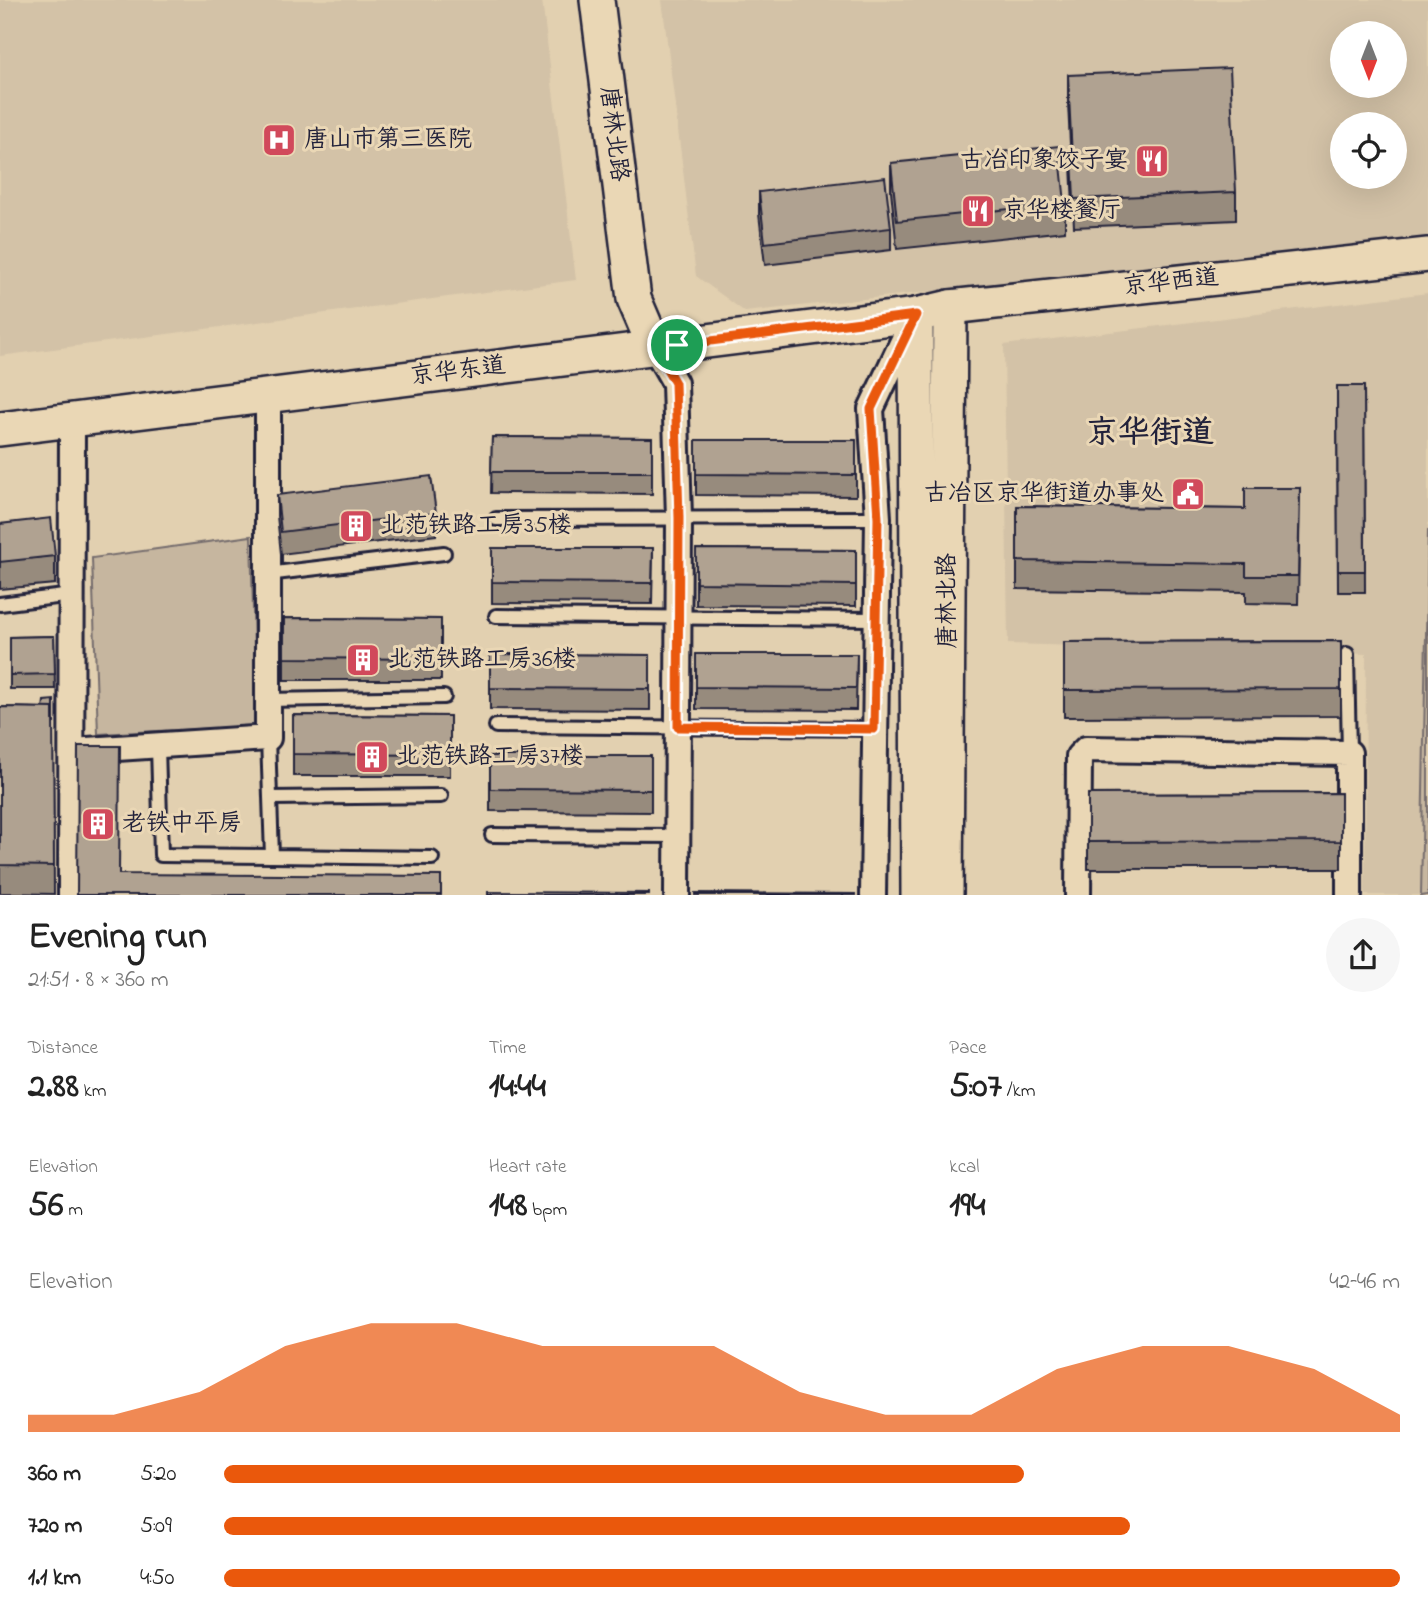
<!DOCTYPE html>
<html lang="en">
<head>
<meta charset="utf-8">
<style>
  :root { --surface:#fff; --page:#f6f6f6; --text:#222; --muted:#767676; --accent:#ea580c }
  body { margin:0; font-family:"Indie Flower","LXGW WenKai TC",sans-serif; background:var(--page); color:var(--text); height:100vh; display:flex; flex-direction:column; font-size:26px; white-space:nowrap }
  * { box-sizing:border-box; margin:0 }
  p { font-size:23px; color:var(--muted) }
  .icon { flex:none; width:38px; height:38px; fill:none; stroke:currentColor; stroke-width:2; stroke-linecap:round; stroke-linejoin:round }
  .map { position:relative; height:895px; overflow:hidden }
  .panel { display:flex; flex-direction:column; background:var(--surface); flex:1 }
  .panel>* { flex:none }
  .needle { width:46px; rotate:180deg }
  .buttons { position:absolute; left:1330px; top:21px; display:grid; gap:14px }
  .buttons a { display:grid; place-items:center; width:77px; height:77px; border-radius:50%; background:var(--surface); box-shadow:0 7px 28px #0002; font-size:35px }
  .pin { position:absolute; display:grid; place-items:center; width:60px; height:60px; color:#fff; margin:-30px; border:4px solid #fff; border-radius:50%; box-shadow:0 2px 7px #0007 }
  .round { display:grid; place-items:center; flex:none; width:74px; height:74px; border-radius:37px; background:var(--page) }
  .overview { display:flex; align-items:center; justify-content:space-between; height:119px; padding:0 28px }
  h1 { font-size:38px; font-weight:700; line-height:52px }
  .stats { display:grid; grid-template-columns:repeat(3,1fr); gap:10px; height:119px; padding:7px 28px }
  .stats div { display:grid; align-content:center }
  .stats b { font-size:35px; font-weight:700 }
  .stats small { font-size:19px; font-weight:400 }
  .stats p { font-size:19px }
  .chart { height:196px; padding:14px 28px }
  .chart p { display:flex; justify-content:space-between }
  .chart svg { width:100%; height:126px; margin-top:7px; fill:var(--accent); opacity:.7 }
  ul { padding:0 28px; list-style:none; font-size:23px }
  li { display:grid; grid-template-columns:112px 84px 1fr; align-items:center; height:52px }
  li i { height:18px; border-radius:9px; background:var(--accent) }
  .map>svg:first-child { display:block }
  .built { fill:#d3c2a7; fill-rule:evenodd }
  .green { fill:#c6b69f; stroke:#746c6d; stroke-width:2 }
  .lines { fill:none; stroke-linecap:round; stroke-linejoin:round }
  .service-casing { stroke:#22223b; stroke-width:18 }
  .minor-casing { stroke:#22223b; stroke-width:30 }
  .secondary-casing { stroke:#22223b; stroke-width:38 }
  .service { stroke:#ead7b5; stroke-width:12 }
  .minor { stroke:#ead7b5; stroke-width:24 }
  .secondary { stroke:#ead7b5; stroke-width:33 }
  .wall { fill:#978b7d; stroke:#22223b; stroke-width:2 }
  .building { fill:#b0a291; stroke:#22223b; stroke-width:2 }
  .route-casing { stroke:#fff; stroke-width:14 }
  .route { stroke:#ea580c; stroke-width:9 }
  .labels { text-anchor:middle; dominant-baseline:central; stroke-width:6; stroke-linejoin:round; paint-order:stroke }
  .street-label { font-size:24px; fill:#22223b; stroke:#ead7b5 }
  .poi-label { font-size:24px; fill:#22223b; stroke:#ead7b5; text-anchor:start }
  .district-label { font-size:32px; font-weight:bold; fill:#22223b; stroke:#ead7b5 }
</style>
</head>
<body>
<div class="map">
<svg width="1428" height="896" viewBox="0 0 1428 896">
  <rect width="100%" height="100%" fill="#e2d0b0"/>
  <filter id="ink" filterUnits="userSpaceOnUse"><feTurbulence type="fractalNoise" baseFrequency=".0143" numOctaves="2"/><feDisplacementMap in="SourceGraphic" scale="14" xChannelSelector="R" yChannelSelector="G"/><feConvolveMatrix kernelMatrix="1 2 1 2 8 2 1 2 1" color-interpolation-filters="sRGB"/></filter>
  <g filter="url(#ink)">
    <!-- built -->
    <g class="built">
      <path d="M0 0H542L576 280 0 356Z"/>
      <path d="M662 0H1428V237L745 312 696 276ZM1342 33H1395V86H1342ZM1342 124H1395V177H1342Z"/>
      <path d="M1428 293V895H1365L1366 654 1008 644 1004 345Z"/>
    </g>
    <!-- green -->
    <g class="green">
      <path d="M1428 529V895L1421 896Z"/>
      <path d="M251 536 256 726 98 734 92 558Z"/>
    </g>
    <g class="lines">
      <!-- service casing -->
      <g class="service-casing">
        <g id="service">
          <path d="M496 519 878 518"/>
          <path d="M267 574 444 553"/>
          <path d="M0 604 72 595"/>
          <path d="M496 616 875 619"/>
          <path d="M1347 654 1349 753"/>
          <path d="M266 700 444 697"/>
          <path d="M496 726 874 729"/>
          <path d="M268 738 272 856 432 858"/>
          <path d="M158 746 161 855 272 856"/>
          <path d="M271 798 441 796"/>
          <path d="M492 835 677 836"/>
        </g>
      </g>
      <!-- minor casing -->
      <g class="minor-casing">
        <g id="minor">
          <path d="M655 348 675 383 679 518 677 896"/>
          <path d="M72 751 268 738V394"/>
          <path d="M71 896 72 421"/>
          <path d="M873 896 878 518 871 409 914 318"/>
          <path d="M1078 896 1079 756 1086 749 1349 753V896"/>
        </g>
      </g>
      <!-- secondary casing -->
      <g class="secondary-casing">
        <g id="secondary">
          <path d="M597 0 634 299 655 348"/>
          <path d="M916 315 918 896"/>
          <path d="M0 429 916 315 950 307 1428 255"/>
          <path d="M946 896 950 307"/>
        </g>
      </g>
      <!-- service -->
      <use href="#service" class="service"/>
      <!-- minor -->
      <use href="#minor" class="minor"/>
      <!-- secondary -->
      <use href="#secondary" class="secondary"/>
    </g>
    <!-- wall -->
    <g class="wall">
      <path d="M1068 75 1236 192V220L1074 227 1068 103Z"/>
      <path d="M891 163 1065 203V231L897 249 891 191Z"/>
      <path d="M759 192 891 228V250L765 265 759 214Z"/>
      <path d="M1337 386H1364L1365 592H1338Z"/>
      <path d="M492 437 652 438V494L491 493Z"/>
      <path d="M696 440H856V496L696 495Z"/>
      <path d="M1300 488 1298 604 1246 603V592L1017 589V506L1245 509Z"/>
      <path d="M277 495 436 513V535L281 554 277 516Z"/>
      <path d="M0 524 55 556V584L0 589Z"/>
      <path d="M492 548H653L652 604 492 603Z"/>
      <path d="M696 549 856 550V606L696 605Z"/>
      <path d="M284 618 441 619V680H284Z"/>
      <path d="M54 636 55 689H10V637Z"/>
      <path d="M1341 641V716L1064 717V642Z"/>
      <path d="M490 654 650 655V710L490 709Z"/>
      <path d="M696 654H857L856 710 696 709Z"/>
      <path d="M0 707 43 708 53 731 54 894 0 893Z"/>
      <path d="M293 715 450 716V776H293Z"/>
      <path d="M490 756H651V812L490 811Z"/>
      <path d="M1341 793V869H1088V794Z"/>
    </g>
    <!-- building -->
    <g class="building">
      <path d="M1230 68 1236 192 1074 199 1068 75Z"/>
      <path d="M1059 146 1065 203 897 221 891 163Z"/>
      <path d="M885 177 891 228 765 243 759 192Z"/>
      <path d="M1337 386H1364L1365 571H1338Z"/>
      <path d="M492 437 652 438V472H491Z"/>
      <path d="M696 440H856V475L696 474Z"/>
      <path d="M431 476 436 513 281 532 277 495Z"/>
      <path d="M1245 488H1300L1298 576H1246V564L1017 561V506L1245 509Z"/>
      <path d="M51 518 55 556 0 562V524Z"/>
      <path d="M492 548H653L652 583 492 582Z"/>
      <path d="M696 549 856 550V585L696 583Z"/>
      <path d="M284 618 441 619V659L284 658Z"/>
      <path d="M54 636 55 674 10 675V637Z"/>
      <path d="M1341 641V689L1064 690V642Z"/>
      <path d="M490 654 650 655V689L490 688Z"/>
      <path d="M696 654H857L856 688 696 687Z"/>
      <path d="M54 700V723H53V708H43L44 701Z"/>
      <path d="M0 707 53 708 54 866 0 865Z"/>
      <path d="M293 715 450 716V755L293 754Z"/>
      <path d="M78 746H120L119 874 441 876V895H77Z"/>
      <path d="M490 756H651V790L490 789Z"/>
      <path d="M1341 793V841L1088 842V794Z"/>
      <path d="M488 892 649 893V895H488Z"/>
      <path d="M695 893 855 894V895H695Z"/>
    </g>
  </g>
  <g class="lines" filter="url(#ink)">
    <!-- route casing -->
    <g class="route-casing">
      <path id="route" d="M916 315 871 409 878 518 874 729 678 727 679 518 675 383 655 348Z"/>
    </g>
    <!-- route -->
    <use href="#route" class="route"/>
  </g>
  <!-- icons -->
  <defs>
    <g id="hospital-square" transform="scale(1.75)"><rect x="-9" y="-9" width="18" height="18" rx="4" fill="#d1495b" stroke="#ead7b5"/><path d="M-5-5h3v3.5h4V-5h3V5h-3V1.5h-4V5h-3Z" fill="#fff"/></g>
    <g id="restaurant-square" transform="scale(1.75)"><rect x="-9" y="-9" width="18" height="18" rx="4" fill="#d1495b" stroke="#ead7b5"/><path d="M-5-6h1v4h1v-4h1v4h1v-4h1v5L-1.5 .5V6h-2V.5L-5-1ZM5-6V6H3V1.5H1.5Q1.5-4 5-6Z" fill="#fff"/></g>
    <g id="civic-square" transform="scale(1.75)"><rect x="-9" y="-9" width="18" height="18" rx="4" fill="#d1495b" stroke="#ead7b5"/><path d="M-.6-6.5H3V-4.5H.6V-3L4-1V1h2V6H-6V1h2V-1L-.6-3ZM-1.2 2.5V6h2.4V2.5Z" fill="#fff"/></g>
    <g id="building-square" transform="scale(1.75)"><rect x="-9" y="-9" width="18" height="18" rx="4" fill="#d1495b" stroke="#ead7b5"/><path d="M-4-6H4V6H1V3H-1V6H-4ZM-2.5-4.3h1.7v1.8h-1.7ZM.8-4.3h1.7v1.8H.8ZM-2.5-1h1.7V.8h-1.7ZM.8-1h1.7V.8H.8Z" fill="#fff"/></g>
  </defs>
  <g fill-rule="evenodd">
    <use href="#hospital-square" x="279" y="140"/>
    <use href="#restaurant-square" x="1152" y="161"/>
    <use href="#restaurant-square" x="978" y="211"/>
    <use href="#civic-square" x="1188" y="494"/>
    <use href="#building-square" x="356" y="526"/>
    <use href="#building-square" x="363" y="660"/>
    <use href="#building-square" x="372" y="757"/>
    <use href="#building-square" x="98" y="824"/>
  </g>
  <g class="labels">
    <!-- street labels -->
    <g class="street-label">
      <text transform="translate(613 134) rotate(83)">唐林北路</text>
      <text transform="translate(1171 283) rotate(-6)">京华西道</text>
      <text transform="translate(458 372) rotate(-7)">京华东道</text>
      <text transform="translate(948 601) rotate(-90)">唐林北路</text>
    </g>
    <!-- poi labels -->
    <g class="poi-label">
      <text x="304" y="140">唐山市第三医院</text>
      <text x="1128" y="161" text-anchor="end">古冶印象饺子宴</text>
      <text x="1002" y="211">京华楼餐厅</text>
      <text x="1164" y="494" text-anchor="end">古冶区京华街道办事处</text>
      <text x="380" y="526">北范铁路工房35楼</text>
      <text x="388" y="660">北范铁路工房36楼</text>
      <text x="396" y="757">北范铁路工房37楼</text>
      <text x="122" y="824">老铁中平房</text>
    </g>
    <!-- district labels -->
    <g class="district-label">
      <text x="1150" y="434">京华街道</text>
    </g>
  </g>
</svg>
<div class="buttons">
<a><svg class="needle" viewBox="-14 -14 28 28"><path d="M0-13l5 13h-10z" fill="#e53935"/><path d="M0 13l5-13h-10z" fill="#767676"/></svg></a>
<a><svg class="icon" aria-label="locate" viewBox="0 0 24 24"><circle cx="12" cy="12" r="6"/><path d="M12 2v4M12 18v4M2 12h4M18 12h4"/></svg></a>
</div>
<div class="pin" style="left:677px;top:345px;background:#1e9e55"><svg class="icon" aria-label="arrive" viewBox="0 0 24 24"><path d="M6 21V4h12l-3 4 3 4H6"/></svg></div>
</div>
<section class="panel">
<div class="overview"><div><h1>Evening run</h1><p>21:51 · 8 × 360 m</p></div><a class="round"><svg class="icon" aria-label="share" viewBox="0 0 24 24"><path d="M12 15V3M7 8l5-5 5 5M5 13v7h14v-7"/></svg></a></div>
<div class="stats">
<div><p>Distance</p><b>2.88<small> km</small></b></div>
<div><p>Time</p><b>14:44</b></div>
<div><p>Pace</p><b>5:07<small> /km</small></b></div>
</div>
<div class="stats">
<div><p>Elevation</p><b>56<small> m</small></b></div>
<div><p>Heart rate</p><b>148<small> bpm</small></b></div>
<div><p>kcal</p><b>194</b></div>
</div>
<div class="chart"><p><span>Elevation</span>42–46 m</p>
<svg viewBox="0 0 160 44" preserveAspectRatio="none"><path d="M0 44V38L10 38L20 30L30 14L40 6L50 6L60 14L70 14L80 14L90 30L100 38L110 38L120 22L130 14L140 14L150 22L160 38V44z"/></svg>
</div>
<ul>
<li><b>360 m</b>5:20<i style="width:68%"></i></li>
<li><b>720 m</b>5:09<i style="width:77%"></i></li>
<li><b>1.1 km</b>4:50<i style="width:100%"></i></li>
</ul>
</section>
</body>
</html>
